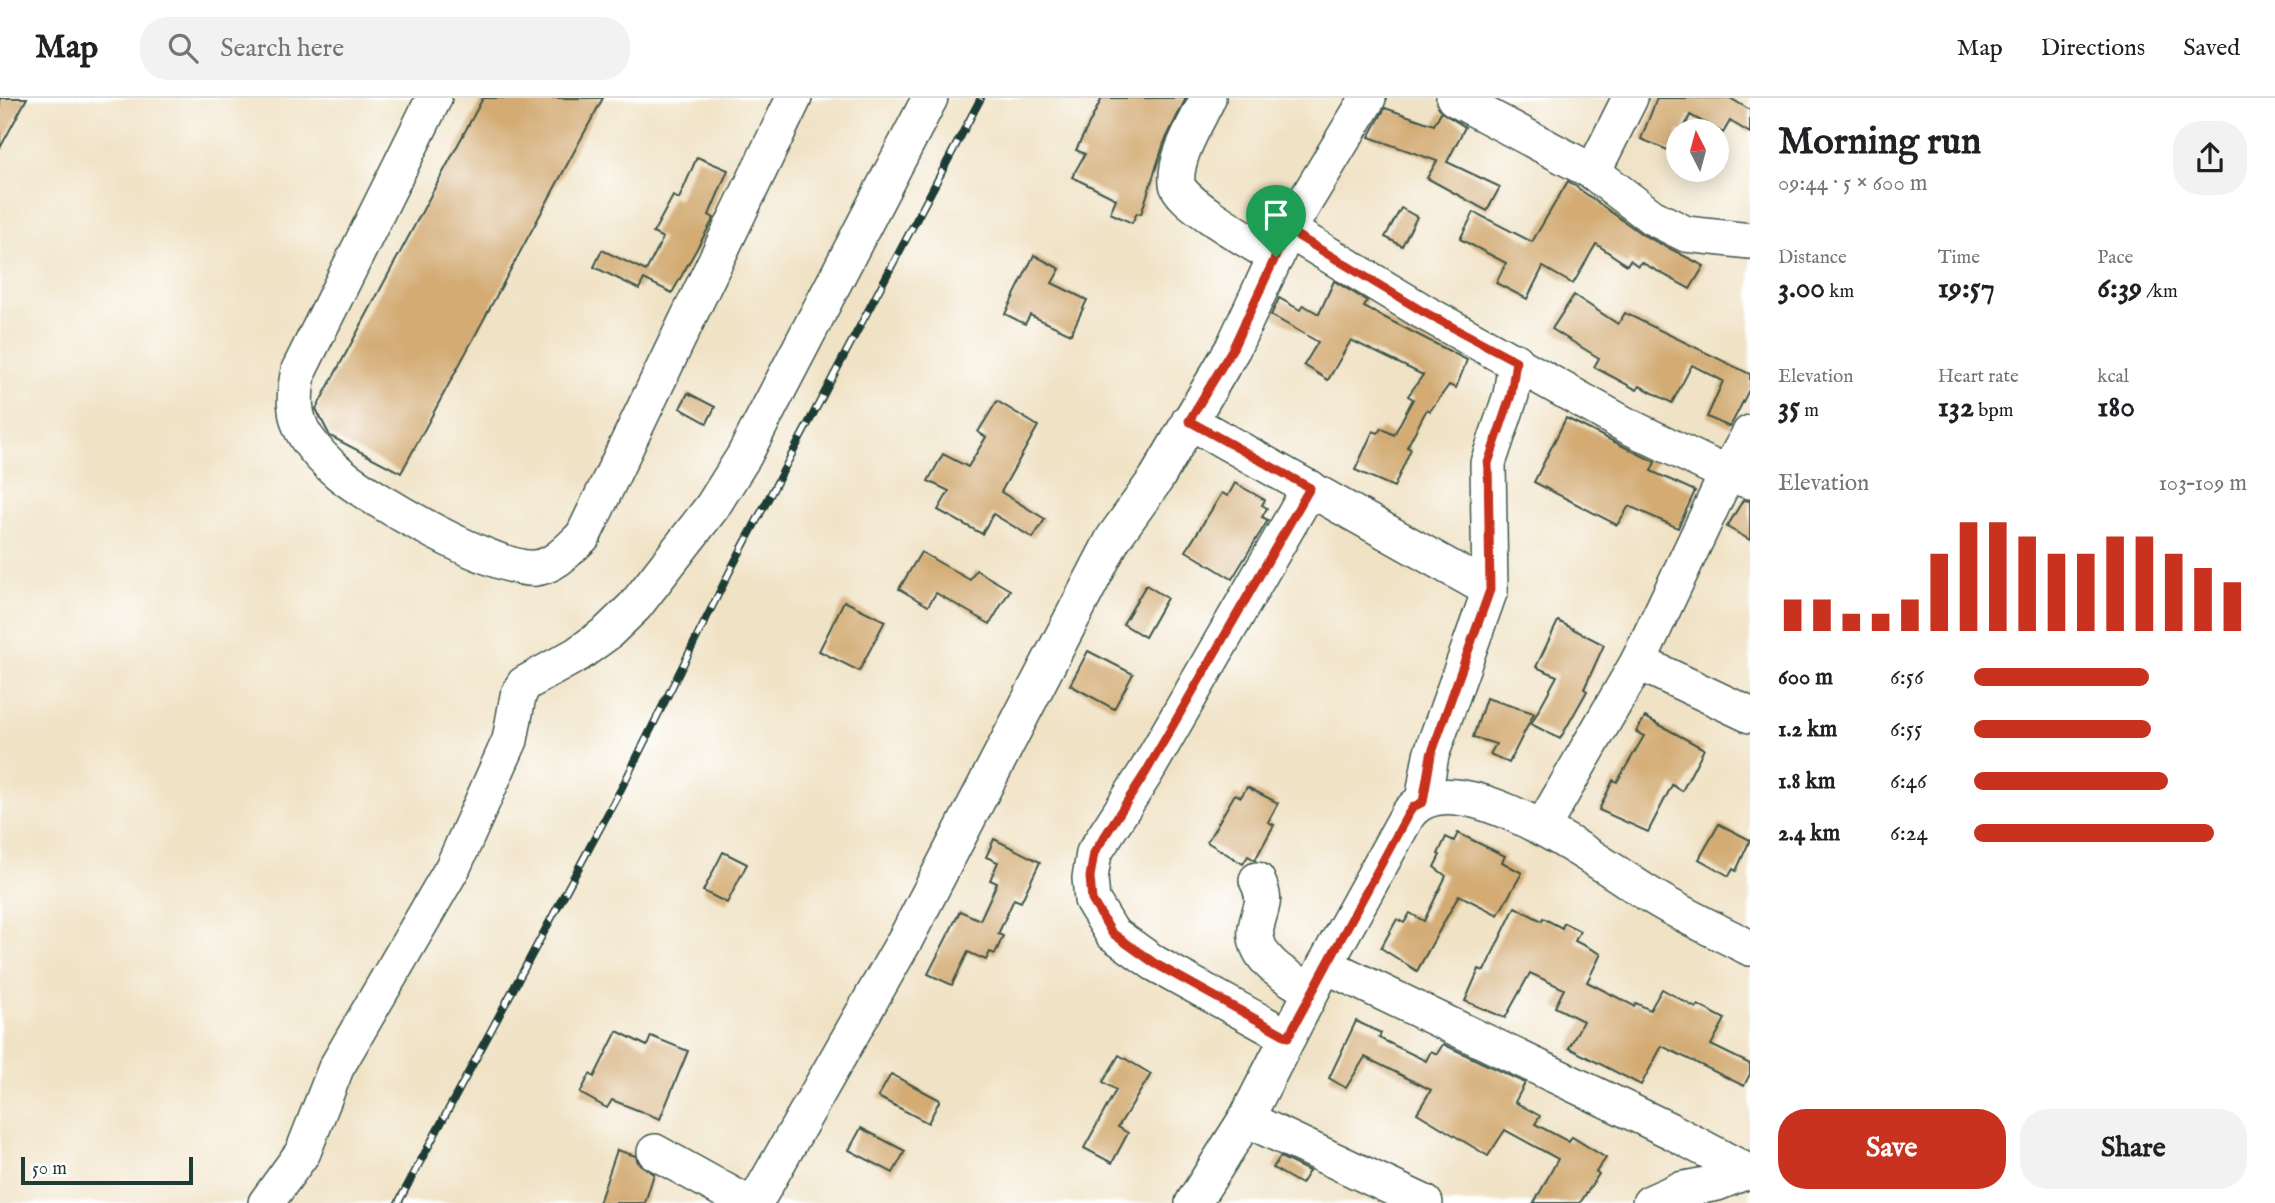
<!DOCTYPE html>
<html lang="en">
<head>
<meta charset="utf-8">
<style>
  :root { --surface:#fff; --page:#f2f2f2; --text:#202124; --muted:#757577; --line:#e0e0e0; --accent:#c8321e }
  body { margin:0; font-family:"IM FELL English",serif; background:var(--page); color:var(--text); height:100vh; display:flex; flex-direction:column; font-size:26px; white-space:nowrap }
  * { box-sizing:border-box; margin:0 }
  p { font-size:23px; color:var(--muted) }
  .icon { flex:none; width:38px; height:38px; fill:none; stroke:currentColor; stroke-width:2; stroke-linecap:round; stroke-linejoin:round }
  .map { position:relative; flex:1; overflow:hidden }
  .sheet { display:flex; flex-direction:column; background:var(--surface); width:525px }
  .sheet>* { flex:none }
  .needle { width:46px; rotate:354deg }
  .buttons { position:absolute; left:1666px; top:21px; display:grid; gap:14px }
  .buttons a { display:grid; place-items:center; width:63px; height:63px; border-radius:50%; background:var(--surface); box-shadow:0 4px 18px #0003; font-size:35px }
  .scale { position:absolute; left:21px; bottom:18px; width:172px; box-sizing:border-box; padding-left:7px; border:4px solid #1f3d34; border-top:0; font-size:19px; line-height:24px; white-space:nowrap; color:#1f3d34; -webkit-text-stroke:5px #fff; paint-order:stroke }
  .pin { position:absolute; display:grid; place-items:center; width:60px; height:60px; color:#fff; margin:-72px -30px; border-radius:50% 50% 50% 0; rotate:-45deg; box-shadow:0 0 7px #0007 }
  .pin .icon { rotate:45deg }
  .round { display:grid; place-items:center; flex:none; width:74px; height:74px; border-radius:28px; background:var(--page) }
  .headline { display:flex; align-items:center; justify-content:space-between; height:119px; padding:0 28px }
  h1 { font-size:38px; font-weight:700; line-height:52px }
  .stats { display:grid; grid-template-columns:repeat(3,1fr); gap:10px; height:119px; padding:7px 28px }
  .stats div { display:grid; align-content:center }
  .stats b { font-size:30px; font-weight:700 }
  .stats small { font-size:19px; font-weight:400 }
  .stats p { font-size:19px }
  .chart { height:196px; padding:14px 28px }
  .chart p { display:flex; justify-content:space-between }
  .chart svg { width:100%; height:126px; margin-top:7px; stroke:var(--accent); stroke-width:6 }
  .primary-button { display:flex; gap:14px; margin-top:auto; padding:14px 28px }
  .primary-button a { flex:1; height:80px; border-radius:28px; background:var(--accent); color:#fff; font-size:28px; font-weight:700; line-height:80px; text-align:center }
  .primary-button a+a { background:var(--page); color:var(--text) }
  ul { padding:0 28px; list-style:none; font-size:23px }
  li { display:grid; grid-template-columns:112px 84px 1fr; align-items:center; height:52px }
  li i { height:18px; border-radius:9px; background:var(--accent) }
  header { display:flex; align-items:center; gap:42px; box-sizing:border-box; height:98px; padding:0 35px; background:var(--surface); border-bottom:2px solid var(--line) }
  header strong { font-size:33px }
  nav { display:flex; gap:38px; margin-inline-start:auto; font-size:24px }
  .search { width:490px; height:63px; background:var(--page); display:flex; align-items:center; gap:18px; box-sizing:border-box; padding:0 24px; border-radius:28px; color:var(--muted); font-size:26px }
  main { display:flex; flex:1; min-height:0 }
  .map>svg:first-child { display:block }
  .building { fill:#d3ab73 }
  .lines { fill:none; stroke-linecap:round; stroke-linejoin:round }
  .minor-casing { stroke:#3e564a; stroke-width:38 }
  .minor { stroke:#fff; stroke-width:35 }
  .rail-casing { stroke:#1f3d34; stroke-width:8 }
  .rail { stroke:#fff; stroke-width:5; stroke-dasharray:16; stroke-linecap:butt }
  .route-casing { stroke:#fff; stroke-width:14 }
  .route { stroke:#c8321e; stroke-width:9 }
</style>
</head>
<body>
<header>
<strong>Map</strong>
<div class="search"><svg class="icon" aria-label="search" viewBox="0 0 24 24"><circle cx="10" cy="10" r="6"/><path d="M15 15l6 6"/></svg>Search here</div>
<nav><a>Map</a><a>Directions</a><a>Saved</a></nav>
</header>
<main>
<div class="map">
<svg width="1750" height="1105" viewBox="0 0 1750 1105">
  <rect width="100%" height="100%" fill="#fff"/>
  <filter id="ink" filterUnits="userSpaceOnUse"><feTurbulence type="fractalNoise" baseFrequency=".0143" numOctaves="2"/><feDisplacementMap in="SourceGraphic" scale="14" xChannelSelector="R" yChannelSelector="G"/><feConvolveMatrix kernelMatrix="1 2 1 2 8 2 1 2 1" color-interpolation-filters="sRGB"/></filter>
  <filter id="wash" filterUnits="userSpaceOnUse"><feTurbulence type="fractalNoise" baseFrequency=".00686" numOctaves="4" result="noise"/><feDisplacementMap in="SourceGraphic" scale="28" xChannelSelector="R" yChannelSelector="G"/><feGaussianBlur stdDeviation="1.57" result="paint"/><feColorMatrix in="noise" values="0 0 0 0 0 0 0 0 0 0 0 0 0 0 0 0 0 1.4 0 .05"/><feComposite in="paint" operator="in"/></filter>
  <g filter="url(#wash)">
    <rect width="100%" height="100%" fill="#f0e2c5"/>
    <g id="blocks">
      <!-- building -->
      <g class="building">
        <path d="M0 0H27L0 50Z"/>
        <path d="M483 0H603L401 375 330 338 316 311Z"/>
        <path d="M1102 0H1186L1164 45 1141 116 1137 115 1132 125 1110 115 1116 101 1072 79 1085 56 1076 52Z"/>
        <path d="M1657 0H1730L1750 12V35L1730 23 1723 35 1690 17 1683 33H1678L1675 55 1641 41Z"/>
        <path d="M1385 10 1434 27 1441 14 1465 29 1447 64 1500 89 1487 113 1427 80 1437 63 1369 39Z"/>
        <path d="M697 59 728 72 709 117 714 120 672 195 644 181 639 191 594 169 602 152 646 173 663 140 653 135 673 98 679 101Z"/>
        <path d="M1568 83 1643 137 1704 168 1690 191 1641 164 1638 168 1630 162 1627 167 1596 146 1573 186 1543 169 1527 201 1496 185 1506 165 1460 141 1474 114 1532 144Z"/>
        <path d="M1401 110 1417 119 1402 148 1385 139Z"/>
        <path d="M1034 157 1060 171 1052 185 1087 202 1071 236 1030 217 1025 226 1005 216Z"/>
        <path d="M1334 183 1367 203 1364 209 1467 262 1456 290 1449 287 1430 313 1427 311 1407 349 1411 351 1394 389 1355 372 1373 333 1378 335 1381 330 1394 337 1413 301 1408 298 1423 277 1351 242 1328 282 1304 267 1318 244 1271 217 1279 200 1300 212 1303 207 1319 216Z"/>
        <path d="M1574 197 1618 226 1625 215 1750 276V290L1730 329 1707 319 1723 283 1692 267 1672 305 1640 288 1637 292 1594 269 1599 260 1552 231Z"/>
        <path d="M688 295 715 309 707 325 680 310Z"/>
        <path d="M997 303 1038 328 1001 394 1045 421 1033 440 993 416 982 436 938 412 949 393 928 383 943 356 968 369 986 339 978 334Z"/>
        <path d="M1566 320 1655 364 1651 373 1695 393 1678 430 1629 408 1617 427 1534 384Z"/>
        <path d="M1235 385 1265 402 1262 407 1267 410 1262 419 1268 422 1232 481 1186 453 1222 395 1228 398Z"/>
        <path d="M1743 402 1750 403V442L1727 429Z"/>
        <path d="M921 454 970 482 976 472 1010 492 990 526 936 495 928 508 899 491Z"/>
        <path d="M1146 487 1167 500 1145 539 1123 526Z"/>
        <path d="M844 503 885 523 859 573 819 553Z"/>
        <path d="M1558 523 1604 547 1584 591 1587 593 1560 641 1531 626 1557 578 1536 569Z"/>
        <path d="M1088 553 1133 576 1114 611 1070 587Z"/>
        <path d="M1486 600 1534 615 1509 665 1490 656 1496 646 1473 639Z"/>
        <path d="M1645 619 1704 651 1682 693 1672 687 1648 734 1599 712 1613 682 1617 684 1644 638 1636 634Z"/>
        <path d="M1247 689 1278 705 1268 724 1274 727 1255 762 1248 758 1243 766 1207 744 1235 696 1241 699Z"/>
        <path d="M1719 726 1750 742 1736 773 1733 771 1729 778 1699 761Z"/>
        <path d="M1458 735 1505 758 1502 764 1522 775 1498 817 1459 797 1417 873 1381 850 1397 821 1404 825 1410 815 1424 823 1446 778 1434 769 1440 757 1438 756 1446 739 1454 743Z"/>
        <path d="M994 741 1040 764 1021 804 1014 801 998 836 1003 838 995 856 990 854 986 862 968 854 952 887 928 876 960 813 980 822 997 785 990 782 998 764 986 759Z"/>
        <path d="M723 754 747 766 727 805 703 793Z"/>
        <path d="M1515 809 1542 823 1543 820 1562 830 1564 825 1580 833 1575 843 1601 856 1587 884 1634 908 1636 905 1650 912 1662 891 1696 910 1698 907 1725 921 1711 947 1750 966V976L1744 988 1662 948 1641 987 1569 950 1583 923 1555 909 1564 891 1530 875 1505 920 1465 903 1479 871 1484 873Z"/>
        <path d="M1356 923 1381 935 1379 940 1426 963 1431 953 1437 956 1443 946 1525 985 1515 1004 1540 1018 1535 1026 1569 1044 1572 1039 1606 1060 1596 1074 1599 1076 1580 1105H1534L1558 1061 1505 1032 1488 1058 1417 1015 1431 992 1365 959 1346 990 1329 980Z"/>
        <path d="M617 933 647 948 651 938 688 953 660 1021 612 1002 607 1010 580 995 590 976 594 979Z"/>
        <path d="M1119 957 1151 976 1118 1029 1128 1035 1112 1065 1084 1050 1116 992 1103 984Z"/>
        <path d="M891 976 940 1002 928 1025 878 999Z"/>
        <path d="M861 1030 905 1053 893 1075 849 1052Z"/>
        <path d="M617 1052 636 1058 638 1065 654 1076 645 1105H599Z"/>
        <path d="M1280 1059 1309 1073 1301 1086 1273 1070Z"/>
      </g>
    </g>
  </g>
  <g filter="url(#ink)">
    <use href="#blocks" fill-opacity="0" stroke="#3e564a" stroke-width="2"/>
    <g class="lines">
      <!-- minor casing -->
      <g class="minor-casing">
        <g id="minor">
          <path d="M434 0 299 272C294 295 292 318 306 339 314 351 328 366 339 375 370 401 497 474 535 470 555 468 569 451 583 438L794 0"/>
          <path d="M1208 0C1197 24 1174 58 1177 86 1179 104 1258 148 1276 159"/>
          <path d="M1454 0 1593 74 1652 119 1686 136 1750 143"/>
          <path d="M1593 74 1630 0"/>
          <path d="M1288 132 1422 213 1626 327 1727 376 1750 383"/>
          <path d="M1189 323 1490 492"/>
          <path d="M1638 564 1750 617"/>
          <path d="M1423 703 1431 657 1490 492 1488 365 1511 297 1516 263"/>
          <path d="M1543 728 1638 564 1727 376 1750 335"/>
          <path d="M1257 782C1268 805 1260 807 1256 830 1252 861 1288 880 1311 893"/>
          <path d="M1325 867 1671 1033 1750 1075"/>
          <path d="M1288 939 1154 865 1112 835 1092 802 1090 780 1094 755 1146 674 1310 390"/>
          <path d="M1246 1021 1425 1105"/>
          <path d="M655 1054 747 1105"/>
          <path d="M266 1105 303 1054 336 970 453 769 510 642 518 598 524 586 578 556 607 535 635 508 712 409 744 358 930 0"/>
          <path d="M755 1105 906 840 1113 441 1156 381 1233 250 1288 132 1368 0"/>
          <path d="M1193 1105 1246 1021 1325 867 1407 718C1450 653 1606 770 1650 797 1682 817 1717 833 1750 850"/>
          <path d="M1650 1105 1679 1092 1717 1085 1747 1073"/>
        </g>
      </g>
      <!-- minor -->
      <use href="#minor" class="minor"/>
      <!-- rail casing -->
      <g class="rail-casing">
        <path id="rail" d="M398 1105 620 693 732 469 981 0"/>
      </g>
      <!-- rail -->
      <use href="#rail" class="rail"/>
    </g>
  </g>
  <g class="lines" filter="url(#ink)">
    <!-- route casing -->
    <g class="route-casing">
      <path id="route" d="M1288 132 1422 213 1516 263 1511 297 1488 365 1490 492 1431 657 1423 704 1413 709 1407 718 1288 939 1154 865 1112 835 1092 802 1090 779 1094 755 1146 674 1310 390 1189 323 1233 250Z"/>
    </g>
    <!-- route -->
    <use href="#route" class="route"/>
  </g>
</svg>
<div class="buttons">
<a><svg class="needle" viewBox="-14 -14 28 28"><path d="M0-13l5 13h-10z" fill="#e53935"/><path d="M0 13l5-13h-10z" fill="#757577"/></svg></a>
</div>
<div class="scale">50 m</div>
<div class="pin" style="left:1276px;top:159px;background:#1e9e55"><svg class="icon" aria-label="arrive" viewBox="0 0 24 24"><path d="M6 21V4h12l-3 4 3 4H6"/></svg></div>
</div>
<section class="sheet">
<div class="headline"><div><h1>Morning run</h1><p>09:44 · 5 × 600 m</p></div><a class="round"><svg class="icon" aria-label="share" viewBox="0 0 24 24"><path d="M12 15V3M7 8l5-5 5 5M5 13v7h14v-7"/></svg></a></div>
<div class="stats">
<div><p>Distance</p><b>3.00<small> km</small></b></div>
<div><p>Time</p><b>19:57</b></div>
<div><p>Pace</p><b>6:39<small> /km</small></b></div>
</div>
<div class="stats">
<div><p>Elevation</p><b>35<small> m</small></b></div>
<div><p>Heart rate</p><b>132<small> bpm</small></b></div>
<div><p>kcal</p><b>180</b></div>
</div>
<div class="chart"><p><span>Elevation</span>103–109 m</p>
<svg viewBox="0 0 160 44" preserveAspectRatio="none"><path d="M5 44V33M15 44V33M25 44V38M35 44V38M45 44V33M55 44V17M65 44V6M75 44V6M85 44V11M95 44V17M105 44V17M115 44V11M125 44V11M135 44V17M145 44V22M155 44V27"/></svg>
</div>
<ul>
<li><b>600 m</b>6:56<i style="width:64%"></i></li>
<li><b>1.2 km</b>6:55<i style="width:65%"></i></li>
<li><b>1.8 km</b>6:46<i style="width:71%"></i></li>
<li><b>2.4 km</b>6:24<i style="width:88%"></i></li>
</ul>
<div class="primary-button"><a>Save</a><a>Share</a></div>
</section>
</main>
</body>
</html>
